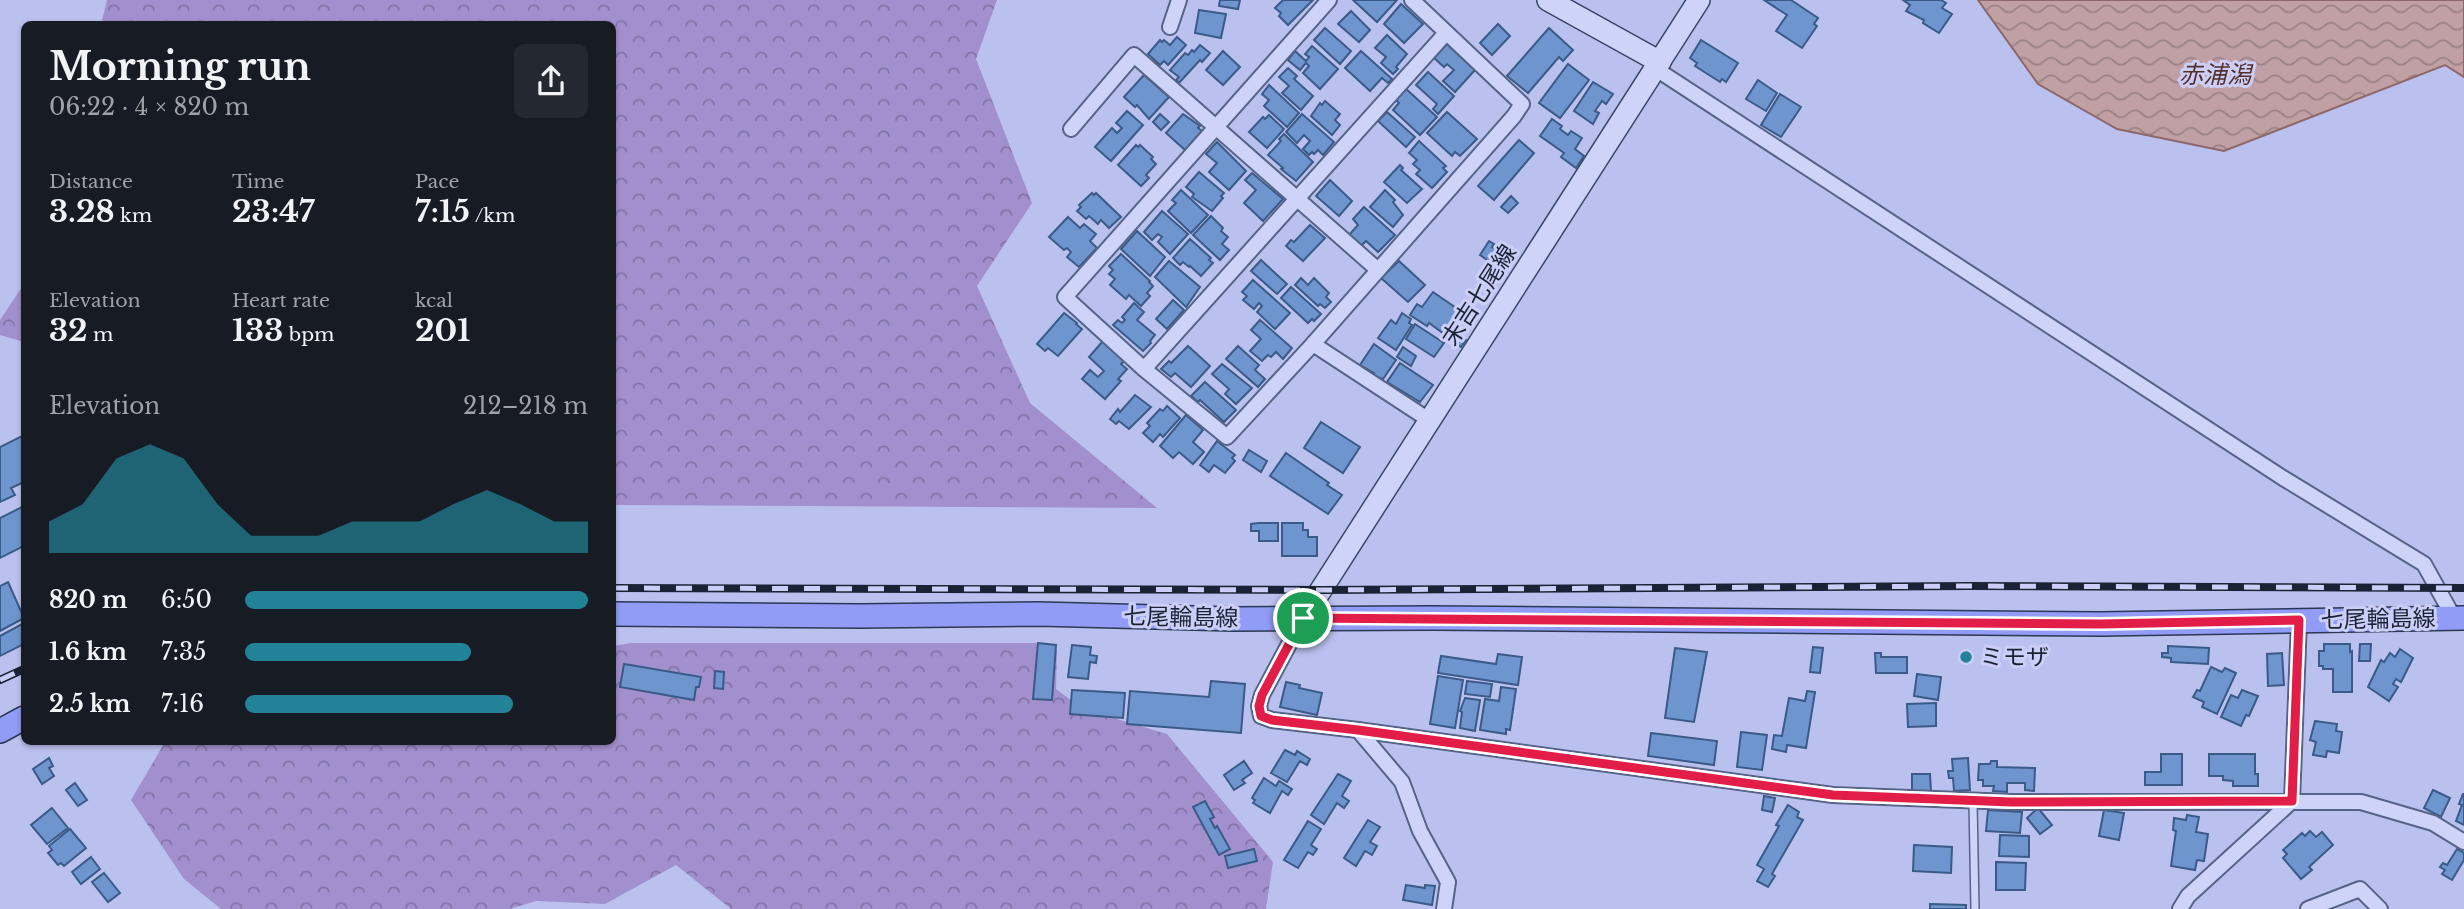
<!DOCTYPE html>
<html lang="en">
<head>
<meta charset="utf-8">
<style>
  :root { --surface:#171b24; --page:#242831; --text:#f1f3f6; --muted:#9ea1a6; --accent:#228398 }
  body { margin:0; font-family:"Libre Baskerville","Noto Sans JP",serif; background:var(--page); color:var(--text); height:100vh; display:flex; flex-direction:column; font-size:26px; white-space:nowrap }
  * { box-sizing:border-box; margin:0 }
  p { font-size:23px; color:var(--muted) }
  .icon { flex:none; width:38px; height:38px; fill:none; stroke:currentColor; stroke-width:2; stroke-linecap:round; stroke-linejoin:round }
  .map { position:relative; flex:1; overflow:hidden }
  .side { position:absolute; left:21px; top:21px; width:595px; height:724px; display:flex; flex-direction:column; background:var(--surface); border-radius:10px; box-shadow:0 2px 5px #0004 }
  .side>* { flex:none }
  .pin { position:absolute; display:grid; place-items:center; width:60px; height:60px; color:#fff; margin:-30px; border:4px solid #fff; border-radius:50%; box-shadow:0 2px 7px #0007 }
  .round { display:grid; place-items:center; flex:none; width:74px; height:74px; border-radius:10px; background:var(--page) }
  .overview { display:flex; align-items:center; justify-content:space-between; height:119px; padding:0 28px }
  h1 { font-size:38px; font-weight:700; line-height:52px }
  .stats { display:grid; grid-template-columns:repeat(3,1fr); gap:10px; height:119px; padding:7px 28px }
  .stats div { display:grid; align-content:center }
  .stats b { font-size:30px; font-weight:700 }
  .stats small { font-size:19px; font-weight:400 }
  .stats p { font-size:19px }
  .chart { height:196px; padding:14px 28px }
  .chart p { display:flex; justify-content:space-between }
  .chart svg { width:100%; height:126px; margin-top:7px; fill:var(--accent); opacity:.7 }
  ul { padding:0 28px; list-style:none; font-size:23px }
  li { display:grid; grid-template-columns:112px 84px 1fr; align-items:center; height:52px }
  li i { height:18px; border-radius:9px; background:var(--accent) }
  .map>svg:first-child { display:block }
  .forest { fill:url(#forest-crowns) }
  .water { fill:url(#water-waves); stroke:#8d6769; stroke-width:2 }
  .building { fill:#6f95cf; stroke:#3a5a87; stroke-width:2 }
  .lines { fill:none; stroke-linecap:round; stroke-linejoin:round }
  .lane-casing { stroke:#556387; stroke-width:10 }
  .street-casing { stroke:#556387; stroke-width:18 }
  .secondary-casing { stroke:#384768; stroke-width:24 }
  .primary-casing { stroke:#2a3854; stroke-width:26 }
  .lane { stroke:#ced3fa; stroke-width:7 }
  .street { stroke:#ced3fa; stroke-width:14 }
  .secondary { stroke:#ced3fa; stroke-width:21 }
  .primary { stroke:#909cf6; stroke-width:23 }
  .rail-casing { stroke:#1a2335; stroke-width:8 }
  .rail { stroke:#cbcff7; stroke-width:5; stroke-dasharray:16; stroke-linecap:butt }
  .route-casing { stroke:#fff; stroke-width:14 }
  .route { stroke:#e11d48; stroke-width:9 }
  .poi-dot { fill:#228398; stroke:#cbcff7; stroke-width:2.5 }
  .labels { text-anchor:middle; dominant-baseline:central; stroke-width:6; stroke-linejoin:round; paint-order:stroke }
  .street-label { font-size:23px; fill:#1a2335; stroke:#cbcff7 }
  .poi-label { font-size:23px; fill:#1a2335; stroke:#cbcff7; text-anchor:start }
  .water-label { font-size:24px; font-style:italic; fill:#562e29; stroke:#cbcff7 }
</style>
</head>
<body>
<div class="map">
<svg width="2464" height="909" viewBox="0 0 2464 909">
  <defs>
    <pattern id="forest-crowns" width="20" height="18" patternUnits="userSpaceOnUse" patternTransform="scale(1.75)"><rect width="20" height="18" fill="#a28fcd"/><path d="M2 6a3 3 0 1 1 6 0M12 15a3 3 0 1 1 6 0" fill="none" stroke="#8374a7"/></pattern>
    <pattern id="water-waves" width="16" height="10" patternUnits="userSpaceOnUse" patternTransform="scale(1.75)"><rect width="16" height="10" fill="#c0a0a3"/><path d="M0 5q4-4 8 0t8 0" fill="none" stroke="#9b8286"/></pattern>
  </defs>
  <rect width="100%" height="100%" fill="#bbc1ef"/>
  <!-- forest -->
  <g class="forest">
    <path d="M107 0H997L976 59 1032 203 977 286 1030 403 1157 508 613 505 612 24H101Z"/>
    <path d="M24 284V342L0 335V320Z"/>
    <path d="M631 643H1039L1057 650 1056 689 1083 709 1167 734 1273 862 1266 909H731L676 865 605 904 536 901 510 909H221L184 879 131 800 165 742H612L613 646Z"/>
  </g>
  <!-- water -->
  <path class="water" d="M1978 0H2464V77L2445 65 2224 151 2117 129 2038 84Z"/>
  <!-- building -->
  <g class="building">
    <path d="M1220 0H1240L1238 9 1219 6Z"/>
    <path d="M1283 0H1313L1288 25 1279 16 1281 13 1275 8Z"/>
    <path d="M1353 0H1397L1377 22Z"/>
    <path d="M1764 0H1791L1818 18 1814 24 1817 26 1802 48 1776 31 1787 15Z"/>
    <path d="M1903 0H1941L1946 3 1942 8 1952 14 1939 33 1923 23 1924 20 1906 11 1910 5Z"/>
    <path d="M1401 4 1423 24 1404 43 1384 24Z"/>
    <path d="M1199 10 1226 14 1221 38 1195 33Z"/>
    <path d="M1351 11 1370 30 1359 42 1338 24Z"/>
    <path d="M1498 24 1510 36 1492 55 1480 43Z"/>
    <path d="M1325 28 1351 51 1340 64 1314 40Z"/>
    <path d="M1549 28 1573 50 1563 61 1559 57 1528 93 1507 76Z"/>
    <path d="M1387 35 1407 54 1396 67 1398 69 1393 74 1381 63 1386 57 1375 48Z"/>
    <path d="M1177 37 1186 45 1168 65 1164 61 1160 65 1148 54 1160 40 1162 42 1164 40 1170 45Z"/>
    <path d="M1701 40 1738 63 1726 82 1722 79 1720 82 1695 66 1697 63 1690 58Z"/>
    <path d="M1447 44 1475 70 1455 92 1443 81 1454 70 1447 64 1444 67 1434 58Z"/>
    <path d="M1200 45 1210 53 1202 62 1200 60 1179 83 1176 80 1179 77 1170 70 1185 53 1188 55 1192 50 1194 52Z"/>
    <path d="M1312 46 1338 69 1320 89 1303 73 1309 66 1306 63 1300 70 1288 60 1295 51 1306 61 1309 57 1305 54Z"/>
    <path d="M1223 51 1240 67 1223 85 1206 70Z"/>
    <path d="M1361 51 1392 79 1388 83 1382 78 1370 91 1345 68Z"/>
    <path d="M1568 64 1589 80 1560 118 1539 103Z"/>
    <path d="M1288 68 1297 76 1294 79 1313 96 1301 110 1282 93 1289 86 1279 77Z"/>
    <path d="M1428 72 1454 96 1438 114 1433 109 1437 104 1416 85Z"/>
    <path d="M1144 75 1169 97 1149 119 1137 105 1135 107 1124 97Z"/>
    <path d="M1758 80 1777 93 1766 111 1746 99Z"/>
    <path d="M1593 82 1613 94 1606 104 1602 101 1595 111 1599 113 1593 124 1574 111Z"/>
    <path d="M1269 85 1299 113 1287 127 1264 106 1269 100 1262 94Z"/>
    <path d="M1405 88 1437 117 1420 135 1393 110 1399 103 1395 99Z"/>
    <path d="M1780 94 1801 107 1781 137 1761 125Z"/>
    <path d="M1325 101 1340 114 1335 120 1340 125 1332 135 1311 116 1320 103 1322 105Z"/>
    <path d="M1127 111 1143 125 1111 161 1095 147 1112 128 1117 133 1122 128 1116 123Z"/>
    <path d="M1387 112 1415 137 1406 147 1378 121Z"/>
    <path d="M1447 112 1477 139 1460 156 1455 152 1452 156 1427 133Z"/>
    <path d="M1160 114 1169 122 1161 130 1153 122Z"/>
    <path d="M1183 114 1200 126 1198 128 1202 131 1185 150 1166 133Z"/>
    <path d="M1302 114 1334 142 1323 155 1318 150 1314 154 1312 152 1309 155 1303 149 1310 141 1304 135 1297 143 1286 132Z"/>
    <path d="M1269 115 1284 129 1267 148 1249 132 1263 117 1265 119Z"/>
    <path d="M1552 119 1562 126 1560 129 1568 135 1571 131 1582 138 1575 149 1584 156 1576 168 1561 157 1564 153 1540 136Z"/>
    <path d="M1284 134 1313 162 1296 181 1281 169 1283 168 1268 155 1281 141 1279 139Z"/>
    <path d="M1519 140 1534 153 1494 200 1478 186Z"/>
    <path d="M1419 141 1446 166 1443 168 1447 172 1432 188 1416 174 1420 170 1413 164 1417 160 1409 153Z"/>
    <path d="M1217 142 1246 171 1229 190 1209 172 1217 163 1206 154Z"/>
    <path d="M1136 145 1138 147 1140 145 1153 157 1151 159 1156 164 1146 175 1149 178 1141 186 1118 165Z"/>
    <path d="M1400 165 1403 168 1401 170 1422 189 1407 203 1384 182Z"/>
    <path d="M1199 172 1224 193 1221 196 1223 198 1212 211 1192 197 1194 194 1186 187Z"/>
    <path d="M1252 173 1283 199 1263 221 1244 203 1256 190 1245 180Z"/>
    <path d="M1330 180 1352 201 1339 216 1316 196Z"/>
    <path d="M1181 190 1208 215 1191 233 1168 211 1176 203 1172 200Z"/>
    <path d="M1385 190 1395 200 1393 202 1403 215 1393 227 1370 207Z"/>
    <path d="M1092 193 1094 195 1096 193 1121 217 1109 228 1101 220 1098 224 1089 216 1086 219 1077 211 1081 207 1079 205Z"/>
    <path d="M1511 196 1518 203 1508 213 1501 207Z"/>
    <path d="M1364 207 1395 235 1378 252 1366 241 1361 246 1349 235 1358 225 1353 219Z"/>
    <path d="M1162 211 1188 234 1170 254 1158 242 1162 237 1158 234 1152 240 1144 232Z"/>
    <path d="M1211 216 1223 228 1221 231 1228 237 1222 244 1229 250 1220 260 1193 235Z"/>
    <path d="M1068 217 1080 228 1084 224 1096 234 1090 241 1097 248 1079 267 1067 257 1071 252 1067 248 1064 250 1049 237Z"/>
    <path d="M1310 225 1325 238 1303 261 1286 246 1291 240 1294 242Z"/>
    <path d="M1137 231 1165 257 1150 276 1121 249Z"/>
    <path d="M1190 239 1211 258 1209 260 1213 263 1201 276 1190 266 1189 267 1183 262 1180 265 1173 258Z"/>
    <path d="M1489 241 1494 244 1492 247 1508 257 1500 269 1480 255Z"/>
    <path d="M1121 254 1150 281 1149 282 1153 286 1147 293 1150 296 1141 306 1129 295 1126 299 1110 285 1115 279 1109 274 1113 270 1109 266Z"/>
    <path d="M1261 260 1287 284 1277 294 1251 271Z"/>
    <path d="M1169 261 1200 287 1186 307 1155 277Z"/>
    <path d="M1399 261 1425 285 1408 302 1381 278Z"/>
    <path d="M1301 278 1308 285 1314 278 1329 293 1326 297 1331 302 1325 308 1320 304 1318 306 1295 285Z"/>
    <path d="M1253 280 1290 313 1275 329 1257 312 1262 306 1259 303 1254 309 1243 300 1247 296 1242 292Z"/>
    <path d="M1291 287 1321 314 1314 321 1312 319 1308 323 1281 298Z"/>
    <path d="M1433 292 1462 312 1444 334 1429 323 1427 326 1410 315 1417 304 1422 307Z"/>
    <path d="M1173 300 1184 310 1167 329 1156 319Z"/>
    <path d="M1134 303 1144 312 1137 320 1155 335 1150 341 1151 343 1143 351 1113 325 1118 320 1122 323 1125 320 1122 317Z"/>
    <path d="M1064 313 1077 323 1076 324 1082 329 1058 356 1048 348 1045 351 1037 344Z"/>
    <path d="M1402 313 1411 319 1409 323 1412 325 1396 350 1378 338 1391 320 1396 324Z"/>
    <path d="M1260 320 1292 348 1283 359 1276 352 1271 357 1268 355 1262 361 1250 351 1261 339 1251 330Z"/>
    <path d="M1415 324 1444 343 1434 357 1406 339Z"/>
    <path d="M1450 329 1466 340 1461 347 1445 337Z"/>
    <path d="M1103 341 1125 360 1121 364 1127 369 1118 379 1121 381 1105 399 1082 379 1090 370 1098 377 1104 371 1089 357Z"/>
    <path d="M1374 344 1396 360 1383 379 1380 378 1379 380 1372 376 1374 373 1360 365Z"/>
    <path d="M1188 346 1210 366 1191 387 1175 373 1171 377 1161 369 1169 361 1171 363Z"/>
    <path d="M1238 346 1259 365 1255 370 1265 379 1258 387 1226 359Z"/>
    <path d="M1403 347 1416 356 1411 366 1397 357Z"/>
    <path d="M1400 363 1433 385 1420 402 1387 382Z"/>
    <path d="M1222 364 1252 388 1236 404 1225 394 1229 389 1212 374Z"/>
    <path d="M1205 382 1236 410 1224 422 1200 400 1198 402 1191 396Z"/>
    <path d="M1135 395 1151 407 1129 429 1119 421 1116 424 1110 419 1118 409 1120 412Z"/>
    <path d="M1167 406 1180 418 1163 437 1160 434 1153 442 1143 433 1150 426 1147 423 1160 409 1163 411Z"/>
    <path d="M1186 415 1203 430 1193 442 1204 452 1193 464 1179 452 1173 458 1160 446Z"/>
    <path d="M1321 422 1360 447 1343 473 1304 448Z"/>
    <path d="M24 435V482L11 488 15 495 0 502V447Z"/>
    <path d="M1217 441 1235 455 1232 458 1235 461 1225 473 1214 465 1209 472 1200 465Z"/>
    <path d="M1249 450 1267 461 1261 472 1243 460Z"/>
    <path d="M1286 453 1329 483 1327 485 1342 495 1328 514 1270 476Z"/>
    <path d="M24 506V546L0 558V518Z"/>
    <path d="M1259 523H1278V541H1259V531H1251V524Z"/>
    <path d="M1282 523H1303V530H1308V537H1317V556H1282Z"/>
    <path d="M8 582 24 618 0 631V586Z"/>
    <path d="M24 623V644L0 656V636Z"/>
    <path d="M1038 643 1056 645 1052 700 1033 699Z"/>
    <path d="M2324 644H2350V652L2352 651V692H2333V669H2323V666H2319V651H2324Z"/>
    <path d="M2360 644H2371L2370 661H2359Z"/>
    <path d="M1072 645 1091 647 1090 655 1097 656 1096 663 1090 662 1088 679 1068 677Z"/>
    <path d="M2168 646 2209 648 2208 664 2171 662V658L2162 657V653H2168Z"/>
    <path d="M1813 647 1823 648 1820 673 1810 672Z"/>
    <path d="M1675 648 1707 652 1694 722 1665 718Z"/>
    <path d="M2400 649 2413 658 2401 682 2396 679 2393 684 2398 687 2389 701 2368 687 2381 660 2384 662 2390 653 2395 657Z"/>
    <path d="M1875 653H1881V657H1907V673H1876Z"/>
    <path d="M2282 653 2284 685 2268 686 2267 654Z"/>
    <path d="M1498 654 1522 657 1518 685 1438 673 1441 656 1496 664Z"/>
    <path d="M624 664 701 677 699 687H696L694 700 620 687Z"/>
    <path d="M2211 667 2222 672 2225 668 2236 673 2217 714 2202 707 2204 702 2193 697 2197 690 2200 691Z"/>
    <path d="M715 671 724 672 723 689 714 688Z"/>
    <path d="M1917 674 1941 677 1938 700 1914 696Z"/>
    <path d="M1438 676 1463 680 1455 728 1430 724Z"/>
    <path d="M1211 681 1245 684 1241 733 1127 724 1130 691 1209 697Z"/>
    <path d="M1467 681 1492 684 1490 697 1465 694Z"/>
    <path d="M1286 682 1300 685 1299 688 1322 693 1317 715 1280 707Z"/>
    <path d="M1501 687 1516 689 1510 730 1506 729V734L1480 730 1485 699 1499 701Z"/>
    <path d="M1072 690 1125 693 1123 718 1070 714Z"/>
    <path d="M2242 690 2258 696 2249 716 2246 715 2241 726 2221 717 2231 695 2238 698Z"/>
    <path d="M1807 691 1815 692 1806 748 1787 745 1786 752 1772 749 1774 735 1782 736 1789 698 1805 701Z"/>
    <path d="M1465 698 1480 700 1475 731 1460 728 1462 712 1460 711Z"/>
    <path d="M1936 703V726L1908 727 1907 704Z"/>
    <path d="M2315 721 2337 724 2336 731 2342 732 2339 753 2327 751 2326 757 2313 755 2316 742 2310 740Z"/>
    <path d="M1741 732 1767 735 1762 770 1737 767Z"/>
    <path d="M1651 733 1717 741 1714 765 1648 756Z"/>
    <path d="M1285 750 1295 755 1297 751 1310 759 1307 765 1300 761 1287 782 1271 773Z"/>
    <path d="M2161 754H2182V785H2145V772H2161Z"/>
    <path d="M2209 754H2255V774H2258V786H2233V781L2223 780V776H2209Z"/>
    <path d="M49 758 53 766 49 768 54 776 42 784 33 769Z"/>
    <path d="M1968 758 1970 790 1954 791 1953 778H1949L1948 771H1953L1952 759Z"/>
    <path d="M1244 761 1252 773 1242 780 1245 783 1234 790 1224 775Z"/>
    <path d="M1991 761H1997V767L2035 768 2034 791 2025 790V783H2007V792L1993 791 1994 786H1983V780H1978L1979 764H1990Z"/>
    <path d="M1338 774 1351 781 1342 796 1349 801 1344 808 1337 803 1324 824 1311 815Z"/>
    <path d="M1912 774H1930L1931 792H1912Z"/>
    <path d="M1264 778 1276 786 1279 781 1292 789 1288 795 1282 791 1270 813 1253 803 1255 800 1252 798Z"/>
    <path d="M75 783 87 800 78 806 66 790Z"/>
    <path d="M2433 790 2450 798 2441 817 2424 808Z"/>
    <path d="M2463 794H2464V825L2456 821 2462 805 2459 804Z"/>
    <path d="M1764 796 1775 798 1772 812 1762 810Z"/>
    <path d="M1205 801 1214 817 1210 819 1215 828 1217 826 1230 849 1219 855 1193 807Z"/>
    <path d="M1788 805 1799 812 1797 817 1803 820 1772 874 1775 876 1768 887 1757 881 1764 869 1757 865 1779 826 1776 825Z"/>
    <path d="M52 808 68 828 47 844 31 825Z"/>
    <path d="M2038 808 2052 825 2040 834 2027 818Z"/>
    <path d="M1988 810 2022 812 2020 833 1986 831Z"/>
    <path d="M2104 810 2124 813 2119 840 2099 836Z"/>
    <path d="M2187 815 2199 817 2196 832 2208 834 2204 861 2197 860 2195 870 2171 866 2176 831 2173 830 2174 818 2186 820Z"/>
    <path d="M1368 820 1380 827 1370 842 1377 846 1372 855 1365 851 1356 866 1344 858Z"/>
    <path d="M1308 821 1321 829 1311 845 1317 849 1313 855 1308 852 1298 868 1284 860Z"/>
    <path d="M70 829 86 848 64 866 61 863 58 865 48 853 52 850 49 846Z"/>
    <path d="M2310 831 2316 837 2322 832 2333 845 2309 867 2312 870 2301 879 2283 858 2287 854 2283 850 2302 833 2305 836Z"/>
    <path d="M2000 835 2029 836V857L1999 856Z"/>
    <path d="M1914 845 1952 847 1951 873 1913 871Z"/>
    <path d="M1254 849 1257 861 1228 868 1225 856Z"/>
    <path d="M2457 849 2464 853V860L2452 880 2442 874 2445 870 2440 867 2443 863 2447 865Z"/>
    <path d="M91 857 100 869 81 884 72 872Z"/>
    <path d="M1996 862 2026 863 2025 890H1996Z"/>
    <path d="M104 873 120 893 108 902 92 882Z"/>
    <path d="M1406 885 1425 888V885L1435 886 1432 905 1403 900Z"/>
    <path d="M1930 904 1966 905V909H1930Z"/>
  </g>
  <g class="lines">
    <!-- lane casing -->
    <g class="lane-casing">
      <path id="lane" d="M1973 801 1975 909"/>
    </g>
    <!-- street casing -->
    <g class="street-casing">
      <g id="street">
        <path d="M1329 0 1065 297 1144 369 1227 437 1313 344 1514 116 1522 104 1412 0"/>
        <path d="M1170 27 1179 0"/>
        <path d="M1656 69 2283 478 2424 564 2454 618"/>
        <path d="M1071 129 1134 55 1378 270"/>
        <path d="M1313 344 1429 420"/>
        <path d="M1144 369 1446 33"/>
        <path d="M1303 618 1262 695 1259 706 1261 716 1272 720 1358 730 1833 795 2011 802H2361L2433 823 2464 842"/>
        <path d="M1358 730 1402 782 1420 831 1448 882 1444 909"/>
        <path d="M2180 909 2188 896 2292 801 2299 620"/>
        <path d="M2308 909 2360 889 2380 909"/>
      </g>
    </g>
    <!-- secondary casing -->
    <g class="secondary-casing">
      <g id="secondary">
        <path d="M1548 0 1660 62"/>
        <path d="M1303 618 1699 0"/>
      </g>
    </g>
    <!-- primary casing -->
    <g class="primary-casing">
      <g id="primary">
        <path d="M612 614 860 616 1039 614 1233 619 1432 618 2101 624 2464 618"/>
        <path d="M0 731 24 718"/>
      </g>
    </g>
    <!-- lane -->
    <use href="#lane" class="lane"/>
    <!-- street -->
    <use href="#street" class="street"/>
    <!-- secondary -->
    <use href="#secondary" class="secondary"/>
    <!-- primary -->
    <use href="#primary" class="primary"/>
    <!-- rail casing -->
    <g class="rail-casing">
      <g id="rail">
        <path d="M612 588 1321 590 1970 586 2464 588"/>
        <path d="M0 680 24 669"/>
      </g>
    </g>
    <!-- rail -->
    <use href="#rail" class="rail"/>
  </g>
  <g class="lines">
    <!-- route casing -->
    <g class="route-casing">
      <path id="route" d="M1303 618 2101 624 2299 620 2292 801 2011 802 1833 795 1358 730 1272 720 1261 716 1259 706 1262 695Z"/>
    </g>
    <!-- route -->
    <use href="#route" class="route"/>
  </g>
  <!-- markers -->
  <circle class="poi-dot" cx="1966" cy="657" r="7"/>
  <g class="labels">
    <!-- street labels -->
    <g class="street-label">
      <text transform="translate(1479 295) rotate(-57)">末吉七尾線</text>
      <text transform="translate(1181 617) rotate(1)">七尾輪島線</text>
      <text transform="translate(2378 619) rotate(-1)">七尾輪島線</text>
    </g>
    <!-- poi labels -->
    <g class="poi-label">
      <text x="1980" y="657">ミモザ</text>
    </g>
    <!-- water labels -->
    <g class="water-label">
      <text x="2215" y="74">赤浦潟</text>
    </g>
  </g>
</svg>
<div class="pin" style="left:1303px;top:618px;background:#1e9e55"><svg class="icon" aria-label="arrive" viewBox="0 0 24 24"><path d="M6 21V4h12l-3 4 3 4H6"/></svg></div>
<section class="side">
<div class="overview"><div><h1>Morning run</h1><p>06:22 · 4 × 820 m</p></div><a class="round"><svg class="icon" aria-label="share" viewBox="0 0 24 24"><path d="M12 15V3M7 8l5-5 5 5M5 13v7h14v-7"/></svg></a></div>
<div class="stats">
<div><p>Distance</p><b>3.28<small> km</small></b></div>
<div><p>Time</p><b>23:47</b></div>
<div><p>Pace</p><b>7:15<small> /km</small></b></div>
</div>
<div class="stats">
<div><p>Elevation</p><b>32<small> m</small></b></div>
<div><p>Heart rate</p><b>133<small> bpm</small></b></div>
<div><p>kcal</p><b>201</b></div>
</div>
<div class="chart"><p><span>Elevation</span>212–218 m</p>
<svg viewBox="0 0 160 44" preserveAspectRatio="none"><path d="M0 44V33L10 27L20 11L30 6L40 11L50 27L60 38L70 38L80 38L90 33L100 33L110 33L120 27L130 22L140 27L150 33L160 33V44z"/></svg>
</div>
<ul>
<li><b>820 m</b>6:50<i style="width:100%"></i></li>
<li><b>1.6 km</b>7:35<i style="width:66%"></i></li>
<li><b>2.5 km</b>7:16<i style="width:78%"></i></li>
</ul>
</section>
</div>
</body>
</html>
